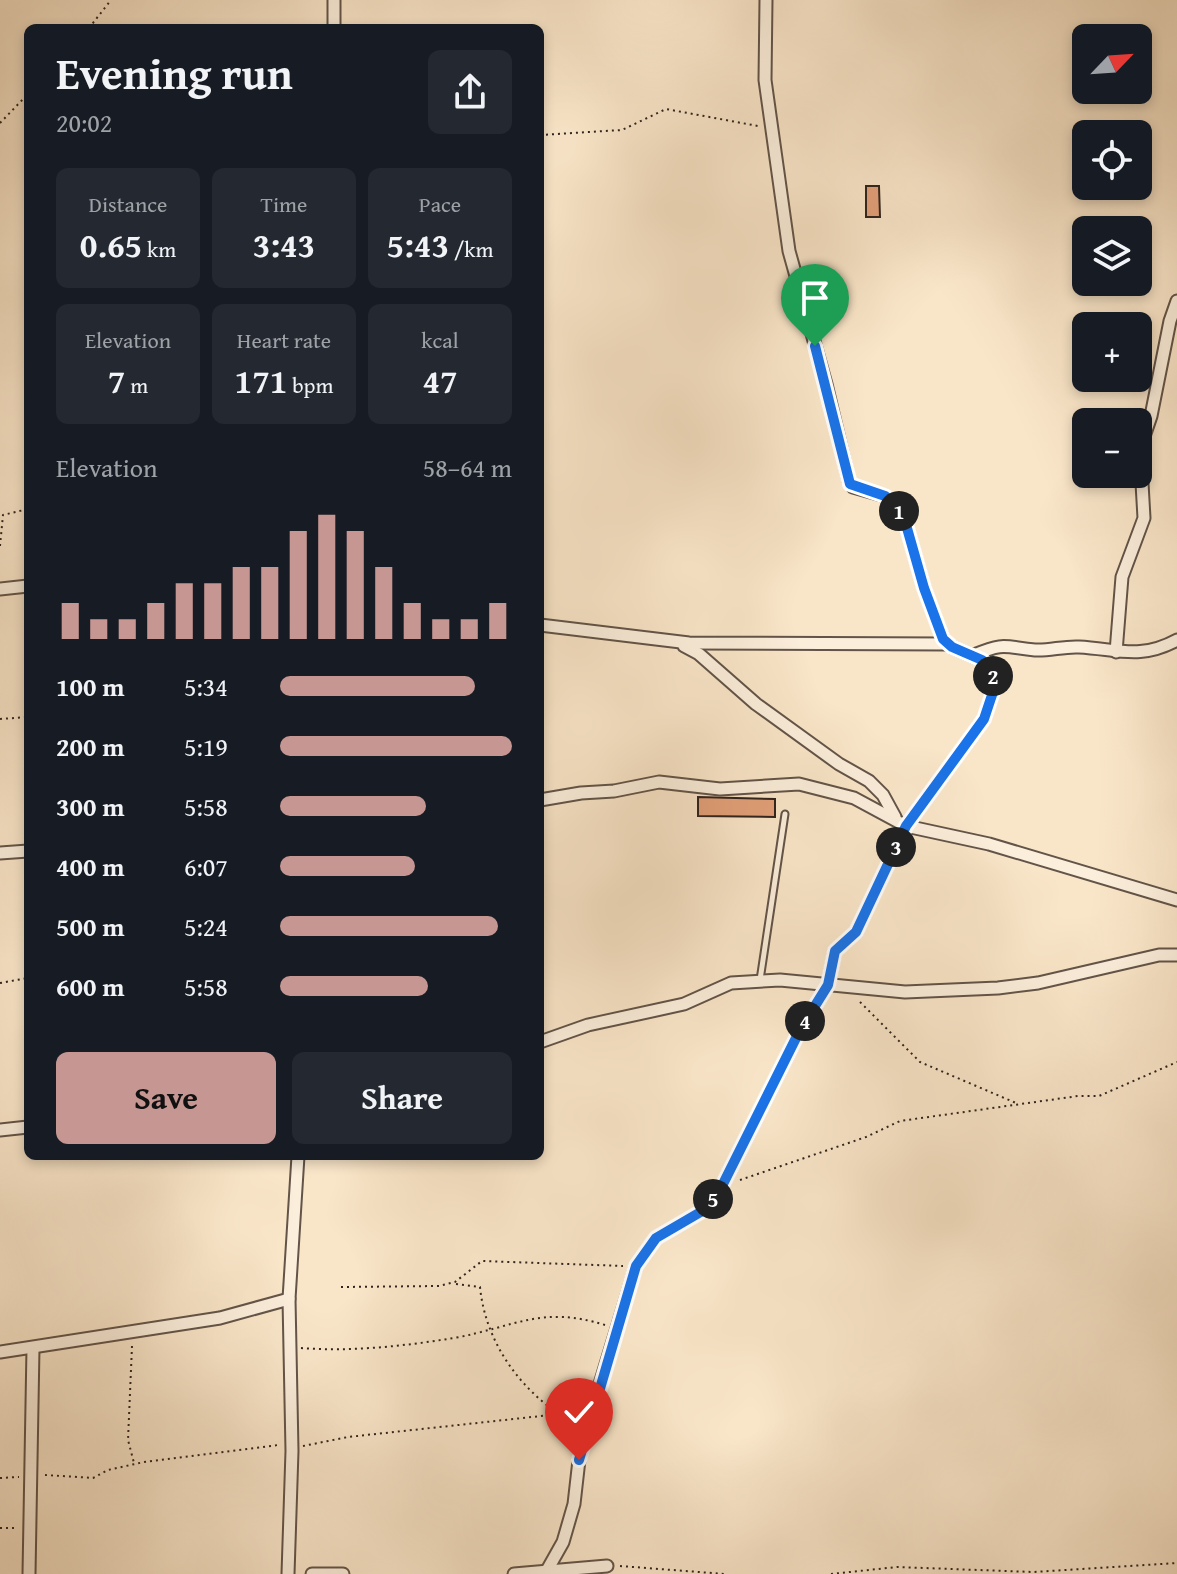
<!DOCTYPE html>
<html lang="en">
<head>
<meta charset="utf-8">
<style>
  :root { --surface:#171b24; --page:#242831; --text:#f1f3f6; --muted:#9ea1a6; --accent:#c59692 }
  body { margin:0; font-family:"Gentium Book Plus",serif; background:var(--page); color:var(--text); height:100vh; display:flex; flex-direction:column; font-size:30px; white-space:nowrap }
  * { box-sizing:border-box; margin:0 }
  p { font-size:26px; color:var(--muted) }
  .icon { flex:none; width:44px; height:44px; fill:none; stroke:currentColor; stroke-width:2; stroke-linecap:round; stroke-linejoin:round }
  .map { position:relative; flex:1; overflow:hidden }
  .details { position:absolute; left:24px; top:24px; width:520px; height:1136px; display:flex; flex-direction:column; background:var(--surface); border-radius:12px; box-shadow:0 4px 12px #0003 }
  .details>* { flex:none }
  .needle { width:52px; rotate:65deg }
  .tools { position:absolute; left:1072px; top:24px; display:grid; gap:16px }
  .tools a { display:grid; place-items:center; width:80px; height:80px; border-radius:12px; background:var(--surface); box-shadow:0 4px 12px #0003; font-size:40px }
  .pin { position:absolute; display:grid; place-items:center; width:68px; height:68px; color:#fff; margin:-82px -34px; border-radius:50% 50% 50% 0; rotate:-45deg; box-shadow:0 0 8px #0007 }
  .pin .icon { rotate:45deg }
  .km { position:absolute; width:40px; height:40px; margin:-20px; border-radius:50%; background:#222; color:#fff; font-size:22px; line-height:40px; text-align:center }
  .round { display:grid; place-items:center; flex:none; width:84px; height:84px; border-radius:12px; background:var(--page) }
  .overview { display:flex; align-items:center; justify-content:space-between; height:136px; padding:0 32px }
  h1 { font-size:44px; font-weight:800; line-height:60px }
  .metrics { display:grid; grid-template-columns:repeat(3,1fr); gap:12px; height:136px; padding:8px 32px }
  .metrics div { display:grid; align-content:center; border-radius:12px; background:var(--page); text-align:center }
  .metrics b { font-size:34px; font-weight:800 }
  .metrics small { font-size:22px; font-weight:400 }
  .metrics p { font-size:22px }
  .chart { height:224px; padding:16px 32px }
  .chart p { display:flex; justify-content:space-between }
  .chart svg { width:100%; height:144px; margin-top:8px; stroke:var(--accent); stroke-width:6 }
  .primary-button { display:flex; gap:16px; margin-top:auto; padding:16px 32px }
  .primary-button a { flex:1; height:92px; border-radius:12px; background:var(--accent); color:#111; font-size:32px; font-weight:800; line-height:92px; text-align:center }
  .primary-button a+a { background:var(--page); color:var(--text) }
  ul { padding:0 32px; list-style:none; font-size:26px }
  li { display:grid; grid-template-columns:128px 96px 1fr; align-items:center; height:60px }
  li i { height:20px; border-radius:10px; background:var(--accent) }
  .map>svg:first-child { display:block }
  .building { fill:#e29f78; stroke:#2f231d; stroke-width:2 }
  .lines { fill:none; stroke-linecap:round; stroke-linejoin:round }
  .service-casing { stroke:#625448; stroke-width:9 }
  .minor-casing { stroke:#625448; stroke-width:15 }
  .path { stroke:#2f231d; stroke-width:2; stroke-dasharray:2 4; stroke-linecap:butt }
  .service { stroke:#fbeedb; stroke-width:5 }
  .minor { stroke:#fbeedb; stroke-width:11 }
  .route-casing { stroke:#fff; stroke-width:16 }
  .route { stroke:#1a73e8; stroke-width:10 }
</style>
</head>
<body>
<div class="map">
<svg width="1177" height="1574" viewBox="0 0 1177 1574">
  <rect width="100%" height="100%" fill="#f9e5c8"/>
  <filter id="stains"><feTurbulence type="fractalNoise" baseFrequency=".0025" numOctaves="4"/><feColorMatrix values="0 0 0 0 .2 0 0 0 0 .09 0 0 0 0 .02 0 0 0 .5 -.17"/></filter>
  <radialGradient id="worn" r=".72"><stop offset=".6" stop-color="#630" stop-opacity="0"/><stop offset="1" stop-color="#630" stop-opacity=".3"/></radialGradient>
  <!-- building -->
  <g class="building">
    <path d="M866 186H879L880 217H866Z"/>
    <path d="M698 797 775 799V817L698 816Z"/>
  </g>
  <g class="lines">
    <!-- service casing -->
    <g class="service-casing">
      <path id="service" d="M760 980 785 814"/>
    </g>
    <!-- minor casing -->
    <g class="minor-casing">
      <g id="minor">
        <path d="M334 0V28"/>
        <path d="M0 589 28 586"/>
        <path d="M540 625 689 643 947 644"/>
        <path d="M684 646 699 654 756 704 839 764 869 781 883 795 895 817"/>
        <path d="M1116 652 1122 577 1144 518 1140 448 1151 416 1170 321 1177 301"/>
        <path d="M974 655C1005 642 1004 647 1035 650 1049 651 1064 646 1079 647 1118 649 1140 660 1177 640"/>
        <path d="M540 800 581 793 614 791 659 782 720 789 799 784 854 798 906 826 989 844 1177 900"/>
        <path d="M0 853 28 851"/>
        <path d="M540 1042 588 1025 684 1004 731 983 780 980 905 992 998 988 1038 983 1159 955H1177"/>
        <path d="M0 1130 28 1127"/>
        <path d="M0 1352 220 1318 289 1299"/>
        <path d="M29 1574 33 1348"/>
        <path d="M288 1574 292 1451 289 1299 298 1156"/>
        <path d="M312 1574H343"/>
        <path d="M514 1574 607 1566"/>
        <path d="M545 1574 563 1542 574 1504 579 1460 590 1417 636 1266 656 1238 704 1210 721 1188 800 1030 828 985 835 951 856 932 906 826 984 719 995 686 988 666 982 660 952 647 943 639 924 588 905 521 895 504 885 496 853 487 849 481 826 384 789 251 765 80 766 0"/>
      </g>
    </g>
    <!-- path -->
    <g class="path">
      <path d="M89 28 111 0"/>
      <path d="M0 123 28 94"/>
      <path d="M540 135 622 130 666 109 758 126"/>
      <path d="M0 546 3 515 28 509"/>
      <path d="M0 719 28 717"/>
      <path d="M0 983 28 978"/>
      <path d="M860 1002 920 1062 1016 1103"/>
      <path d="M740 1180 866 1137 900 1121 1078 1096H1099L1177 1062"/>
      <path d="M456 1284 480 1287C485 1338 515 1383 556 1412"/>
      <path d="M341 1287 439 1286 455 1282 482 1261 623 1266"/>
      <path d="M132 1346 128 1440 134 1463"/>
      <path d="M301 1348C351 1352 404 1346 454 1338 515 1327 541 1305 605 1325"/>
      <path d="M303 1446 348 1437 578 1412"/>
      <path d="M45 1475 93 1478 108 1470 144 1462 278 1445"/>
      <path d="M0 1478 19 1477"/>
      <path d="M0 1528H17"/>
      <path d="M620 1566 725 1574"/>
      <path d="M831 1574 897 1567 1033 1572 1177 1563"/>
    </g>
    <!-- service -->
    <use href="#service" class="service"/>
    <!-- minor -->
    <use href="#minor" class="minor"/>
  </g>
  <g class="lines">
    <!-- route casing -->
    <g class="route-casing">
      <path id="route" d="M579 1460 636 1266 656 1238 704 1210 721 1188 800 1030 828 985 835 951 856 932 906 826 984 719 995 686 988 666 982 660 952 647 943 639 924 588 905 521 895 504 885 496 850 484 815 346"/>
    </g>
    <!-- route -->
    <use href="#route" class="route"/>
  </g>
  <rect width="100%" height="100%" filter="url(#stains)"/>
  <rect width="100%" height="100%" fill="url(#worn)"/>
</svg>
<div class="tools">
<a><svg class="needle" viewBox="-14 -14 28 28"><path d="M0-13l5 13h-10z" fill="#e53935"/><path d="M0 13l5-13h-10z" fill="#9ea1a6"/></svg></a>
<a><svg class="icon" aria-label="locate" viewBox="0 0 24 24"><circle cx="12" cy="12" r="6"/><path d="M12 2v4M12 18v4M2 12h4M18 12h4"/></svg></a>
<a><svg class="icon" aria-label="layers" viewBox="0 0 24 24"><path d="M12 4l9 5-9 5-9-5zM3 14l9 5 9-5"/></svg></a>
<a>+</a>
<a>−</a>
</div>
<div class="pin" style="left:815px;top:346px;background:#1e9e55"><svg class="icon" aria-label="arrive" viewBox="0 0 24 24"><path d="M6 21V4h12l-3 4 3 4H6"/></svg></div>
<div class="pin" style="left:579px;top:1460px;background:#d93025"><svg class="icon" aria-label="check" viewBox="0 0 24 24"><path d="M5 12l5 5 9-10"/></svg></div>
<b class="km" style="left:899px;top:511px">1</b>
<b class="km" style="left:993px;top:676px">2</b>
<b class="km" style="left:896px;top:847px">3</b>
<b class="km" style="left:805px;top:1021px">4</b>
<b class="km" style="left:713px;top:1199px">5</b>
<section class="details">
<div class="overview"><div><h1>Evening run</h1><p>20:02</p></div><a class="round"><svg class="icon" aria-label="share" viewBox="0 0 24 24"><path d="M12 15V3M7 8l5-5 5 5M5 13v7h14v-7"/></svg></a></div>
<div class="metrics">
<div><p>Distance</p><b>0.65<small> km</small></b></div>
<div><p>Time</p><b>3:43</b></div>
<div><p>Pace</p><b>5:43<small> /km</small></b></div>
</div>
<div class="metrics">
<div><p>Elevation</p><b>7<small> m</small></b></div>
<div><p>Heart rate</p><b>171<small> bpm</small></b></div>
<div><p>kcal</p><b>47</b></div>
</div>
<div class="chart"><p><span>Elevation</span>58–64 m</p>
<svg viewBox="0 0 160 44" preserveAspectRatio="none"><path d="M5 44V33M15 44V38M25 44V38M35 44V33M45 44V27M55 44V27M65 44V22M75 44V22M85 44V11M95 44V6M105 44V11M115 44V22M125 44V33M135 44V38M145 44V38M155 44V33"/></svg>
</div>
<ul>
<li><b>100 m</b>5:34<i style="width:84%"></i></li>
<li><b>200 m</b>5:19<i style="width:100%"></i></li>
<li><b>300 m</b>5:58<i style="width:63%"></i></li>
<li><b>400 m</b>6:07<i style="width:58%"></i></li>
<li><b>500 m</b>5:24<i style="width:94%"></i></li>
<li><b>600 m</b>5:58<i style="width:64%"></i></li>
</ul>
<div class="primary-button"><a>Save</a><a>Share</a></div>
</section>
</div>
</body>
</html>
